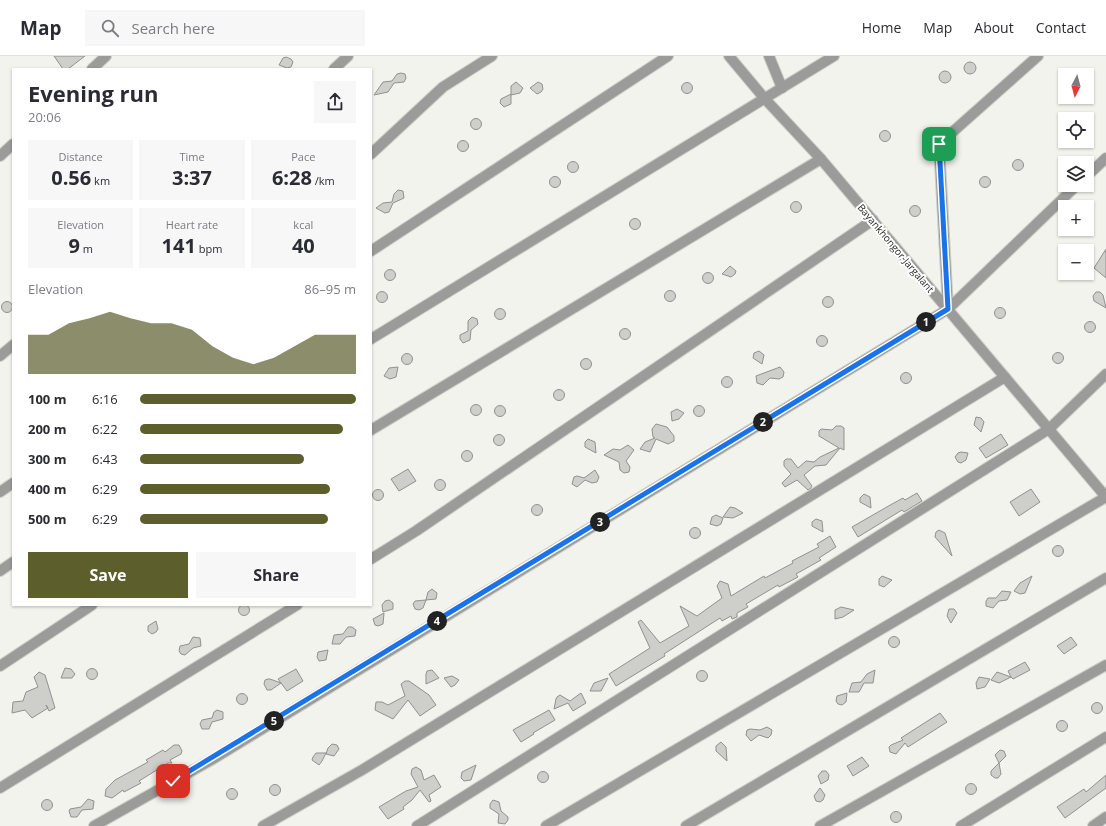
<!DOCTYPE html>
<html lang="en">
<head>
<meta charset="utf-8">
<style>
  :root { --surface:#fff; --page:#f7f7f7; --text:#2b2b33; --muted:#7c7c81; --line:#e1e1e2; --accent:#5c5e2c }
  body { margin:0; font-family:"Open Sans",sans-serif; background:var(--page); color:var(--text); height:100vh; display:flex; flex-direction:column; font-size:15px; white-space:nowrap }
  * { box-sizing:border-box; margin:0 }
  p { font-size:13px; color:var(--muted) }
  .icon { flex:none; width:22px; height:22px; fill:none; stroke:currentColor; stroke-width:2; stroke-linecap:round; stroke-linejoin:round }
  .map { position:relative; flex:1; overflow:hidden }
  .panel { position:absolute; left:12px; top:12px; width:360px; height:538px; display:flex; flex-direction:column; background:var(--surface); border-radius:0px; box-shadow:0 1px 3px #0004 }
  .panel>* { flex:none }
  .needle { width:26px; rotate:186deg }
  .fabs { position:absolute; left:1058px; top:12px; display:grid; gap:8px }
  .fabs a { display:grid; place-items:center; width:36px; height:36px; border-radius:0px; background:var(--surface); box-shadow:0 1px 3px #0004; font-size:20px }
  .pin { position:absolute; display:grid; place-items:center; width:34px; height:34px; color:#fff; margin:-17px; border-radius:8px; box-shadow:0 2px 6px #0006 }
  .km { position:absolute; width:20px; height:20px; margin:-10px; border-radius:50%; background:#222; color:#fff; font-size:11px; line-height:20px; text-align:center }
  .round { display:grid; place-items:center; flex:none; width:42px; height:42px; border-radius:0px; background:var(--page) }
  .head { display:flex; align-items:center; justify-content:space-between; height:68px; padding:0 16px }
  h1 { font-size:22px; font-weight:700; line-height:30px }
  .figures { display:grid; grid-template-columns:repeat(3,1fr); gap:6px; height:68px; padding:4px 16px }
  .figures div { display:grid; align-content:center; border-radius:0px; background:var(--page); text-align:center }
  .figures b { font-size:20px; font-weight:700 }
  .figures small { font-size:11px; font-weight:400 }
  .figures p { font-size:11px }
  .chart { height:112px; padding:8px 16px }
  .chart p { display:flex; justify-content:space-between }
  .chart svg { width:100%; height:72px; margin-top:4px; fill:var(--accent); opacity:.7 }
  .cta { display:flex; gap:8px; margin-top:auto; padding:8px 16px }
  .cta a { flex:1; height:46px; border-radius:0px; background:var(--accent); color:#fff; font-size:16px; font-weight:700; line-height:46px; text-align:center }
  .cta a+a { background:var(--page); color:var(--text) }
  ul { padding:0 16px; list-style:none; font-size:13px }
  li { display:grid; grid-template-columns:64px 48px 1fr; align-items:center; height:30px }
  li i { height:10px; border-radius:5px; background:var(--accent) }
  header { display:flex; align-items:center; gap:24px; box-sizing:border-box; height:56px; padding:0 20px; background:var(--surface); border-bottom:1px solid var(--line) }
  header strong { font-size:19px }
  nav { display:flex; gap:22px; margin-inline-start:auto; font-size:14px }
  .search { width:280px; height:36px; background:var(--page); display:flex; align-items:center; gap:10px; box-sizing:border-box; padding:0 14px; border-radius:0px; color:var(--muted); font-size:15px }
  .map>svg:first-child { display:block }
  .building { fill:#cecfca; stroke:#91918d }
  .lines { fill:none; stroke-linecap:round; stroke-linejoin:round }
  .minor-casing { stroke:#cdcdc8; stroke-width:12 }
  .minor { stroke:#9b9c99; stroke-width:10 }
  .route-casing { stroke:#fff; stroke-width:8 }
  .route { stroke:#1a73e8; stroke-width:5 }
  .labels { text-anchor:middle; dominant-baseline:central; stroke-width:4; stroke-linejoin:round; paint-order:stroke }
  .street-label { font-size:10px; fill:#1f1f1d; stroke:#fff }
</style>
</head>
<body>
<header>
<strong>Map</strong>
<div class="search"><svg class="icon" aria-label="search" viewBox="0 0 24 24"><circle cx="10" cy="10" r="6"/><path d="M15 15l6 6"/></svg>Search here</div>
<nav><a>Home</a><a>Map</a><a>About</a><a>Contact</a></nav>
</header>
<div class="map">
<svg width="1106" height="770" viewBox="0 0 1106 770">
  <rect width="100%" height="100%" fill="#f3f3ee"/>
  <!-- building -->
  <g class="building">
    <path d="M54 0H85L68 13H63Z"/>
    <path d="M286 1 291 3 293 6 291 11 287 12 279 9 283 2Z"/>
    <circle cx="970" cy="12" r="6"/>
    <circle cx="945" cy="21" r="6"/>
    <path d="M401 17 405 18 406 22 404 26 394 27 388 36 374 39 383 26 392 25 397 18Z"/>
    <path d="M516 26 523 32 520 37 511 39V30Z"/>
    <path d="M538 26 542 28 543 33 541 36 537 38 530 32Z"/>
    <circle cx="687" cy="32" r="5.5"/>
    <path d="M511 38V48L504 51 500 47 501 43Z"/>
    <circle cx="476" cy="68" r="5.5"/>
    <circle cx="885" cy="80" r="5.5"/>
    <circle cx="463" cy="90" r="5.5"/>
    <circle cx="1018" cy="109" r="5.5"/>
    <circle cx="573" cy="111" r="5.5"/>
    <circle cx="555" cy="126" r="5.5"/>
    <circle cx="985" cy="126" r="5.5"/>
    <path d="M398 134 403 135 404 142 393 147 389 156 385 157 376 152 383 147 392 146 394 138Z"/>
    <circle cx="796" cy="151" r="5.5"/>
    <circle cx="915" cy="155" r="5.5"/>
    <circle cx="635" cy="168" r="5.5"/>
    <path d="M1106 193V222L1094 212Z"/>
    <path d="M730 210 736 215 735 218 731 221 722 218Z"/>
    <circle cx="390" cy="219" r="5.5"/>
    <circle cx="708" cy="222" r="5.5"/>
    <circle cx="670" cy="240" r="5.5"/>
    <circle cx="382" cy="241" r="5.5"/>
    <path d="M1096 236H1100L1103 239 1106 252 1094 245 1093 240Z"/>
    <circle cx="828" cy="246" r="5.5"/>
    <circle cx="7" cy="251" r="5.5"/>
    <circle cx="1000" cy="257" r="5.5"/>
    <circle cx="500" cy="258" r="5.5"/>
    <path d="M472 261 477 263 478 268 471 274 470 284 463 287 460 283V279L468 275V265Z"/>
    <circle cx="1090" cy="271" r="5.5"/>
    <circle cx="625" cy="278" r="5.5"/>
    <circle cx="822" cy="285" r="5.5"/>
    <path d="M759 295 764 299 762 308 753 302 754 297Z"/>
    <circle cx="1058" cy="302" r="5.5"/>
    <circle cx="407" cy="303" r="5.5"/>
    <circle cx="586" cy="308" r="5.5"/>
    <path d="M398 311 396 321 390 323 384 320 389 312Z"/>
    <path d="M780 311 784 316 783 321 779 323 770 322 763 329 757 327 756 320Z"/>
    <circle cx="906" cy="322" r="5.5"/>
    <circle cx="727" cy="326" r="5.5"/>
    <circle cx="559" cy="339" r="5.5"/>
    <circle cx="476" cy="354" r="5.5"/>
    <circle cx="500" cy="355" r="5.5"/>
    <circle cx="699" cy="355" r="5.5"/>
    <path d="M677 353 684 357 679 363 672 365 671 356Z"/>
    <path d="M976 361 981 362 984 366 981 376 974 369Z"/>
    <path d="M656 368 667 371 674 380V385L668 388 656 383 650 396 640 393 645 386 655 382 653 381 652 373Z"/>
    <path d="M836 370H841L844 372V394L840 392 826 409 815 410 804 419 812 430 810 433 808 434 797 424 785 431 782 427 791 418 784 410V405L786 403H791L798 412 806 405 814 406 820 401 839 392 819 380V375L821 373 832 374Z"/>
    <path d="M1001 378 1008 389 986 402 979 392Z"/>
    <circle cx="499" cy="384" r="5.5"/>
    <path d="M588 383 595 386 596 397 585 391V386Z"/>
    <path d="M628 389 634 394 626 405 630 411 629 416 624 417 620 414 619 406 604 399 613 393 620 394Z"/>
    <circle cx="467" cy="400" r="5.5"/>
    <path d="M961 396 968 397 966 404 961 407 958 406 955 401 958 397Z"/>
    <path d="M408 413 416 425 399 435 391 423Z"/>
    <path d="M595 414 599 421 597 426 592 427 585 424 577 431 572 428 574 421 577 420 584 422Z"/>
    <circle cx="440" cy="429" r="5.5"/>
    <path d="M1031 433 1040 446 1019 460 1010 446Z"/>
    <circle cx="378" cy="439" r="5.5"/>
    <path d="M917 437 922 445 904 456 902 454 858 481 852 471 892 448 903 442 905 444Z"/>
    <path d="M864 438 870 441 871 452 860 446V442Z"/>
    <circle cx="537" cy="454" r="5.5"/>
    <path d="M730 451 735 452 743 457 733 462 723 461Z"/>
    <path d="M716 459 723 462 721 468 717 470 710 468 712 461Z"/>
    <path d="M816 463 822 465 823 476 812 470V466Z"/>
    <circle cx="695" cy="477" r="5.5"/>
    <path d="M939 474 945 477 952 500 935 481 936 476Z"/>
    <path d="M830 480 836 491 819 502 821 504 796 518 798 521 779 531 778 529 746 548 748 551 737 557V561L732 563 731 560 722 565 720 562 664 598 665 600 616 630 609 618 650 592 638 566 641 564 660 587 689 570 680 550 697 560 722 542 717 530 720 525 728 528 731 540 764 520 765 522 793 507 792 505 819 491 817 488Z"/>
    <circle cx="1058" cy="495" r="5.5"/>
    <path d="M882 520 892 524 884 531 879 529V523Z"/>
    <path d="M1032 520 1025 537 1020 538 1014 535 1020 527Z"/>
    <path d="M432 533 437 537 436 543 426 544 423 552 419 554 415 553 413 548 415 545 426 544 428 536Z"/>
    <path d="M1002 535 1011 536 1007 544 999 545 993 552 986 550V545L988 542H996Z"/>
    <path d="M389 544 393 547V553L383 556 382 549 385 545Z"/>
    <circle cx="244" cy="554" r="5.5"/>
    <path d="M841 551 854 554 843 561 835 563V554Z"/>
    <path d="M949 553H954L957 557 951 567 947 560Z"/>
    <path d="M384 557 383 568 378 570 375 569 373 563Z"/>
    <path d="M156 565 158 573 156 576 152 578 148 575V570Z"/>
    <path d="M348 571H352L356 574 355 580 346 581 340 588H332L334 579 343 578Z"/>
    <circle cx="894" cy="586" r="5.5"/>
    <path d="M193 581 200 582 201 590 193 592 185 599 181 598 179 595 180 590 189 588Z"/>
    <path d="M1071 581 1077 589 1064 598 1057 590Z"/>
    <path d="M328 594 326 604 319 605 317 601 318 596Z"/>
    <path d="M1025 606 1030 614 1013 623 1011 621 999 627 991 624 997 616 1011 621 1008 615Z"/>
    <path d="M65 612 71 613 75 618 72 622H61Z"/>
    <circle cx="92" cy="618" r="5.5"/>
    <path d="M296 613 303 625 287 635 278 623Z"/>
    <path d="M432 614 439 622 426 628V618L427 615Z"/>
    <path d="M875 614 873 627H864L859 636H849L852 627 861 626 867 618Z"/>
    <circle cx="702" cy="620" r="5.5"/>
    <path d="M39 616 45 619 55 652 49 655 46 649 48 652 32 662 25 654 12 657 13 646 23 645 26 636 38 631 34 621Z"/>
    <path d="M452 620 459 624 455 629 451 631 444 622Z"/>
    <path d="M979 621 990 623 985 631 977 633 976 627Z"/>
    <path d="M608 622 601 635H590L594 627Z"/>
    <path d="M268 623H270L281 627 271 634H267L264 628 265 624Z"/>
    <path d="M409 625 429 639 436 649 420 660 408 644 393 663 375 654 376 646H382L388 649 405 640 401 628 405 625Z"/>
    <path d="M581 637 586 647 573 655 568 647 554 653 556 643 557 641 560 639 570 645Z"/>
    <path d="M847 637 846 646 842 649 838 648 836 645 837 640Z"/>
    <circle cx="242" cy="643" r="5.5"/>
    <circle cx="1097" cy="652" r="5.5"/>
    <path d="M217 654 223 656V663L212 666 209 673H202L200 668 202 664 212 662 214 656Z"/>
    <path d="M549 654 555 664 533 677 534 678 521 686 513 674Z"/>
    <path d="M940 657 947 666 908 691 905 687 896 698 890 696 889 691 891 689 903 684 901 682Z"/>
    <circle cx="1062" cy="670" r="5.5"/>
    <path d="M767 671 772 674 771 679 768 682 759 679 751 685 746 679 747 674 750 673 760 674Z"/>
    <path d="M721 686 726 691 727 705 716 695V690Z"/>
    <path d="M332 688 337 689 339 693 334 700 326 698 328 692Z"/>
    <path d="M174 689H179L182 695 181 698 170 704 172 707H168L139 725 141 727 124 736 123 734 112 742 105 740 106 733 115 724 148 706 146 704 163 694 165 696Z"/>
    <path d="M1000 694 1004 695 1006 700 999 707 995 699Z"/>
    <path d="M316 697H326L322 705 319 709 312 704 313 701Z"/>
    <path d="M862 701 869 710 853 720 847 710Z"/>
    <path d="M999 707 1001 718 998 722H995L991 719V715Z"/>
    <path d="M476 709 471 724 464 725 461 722 462 716Z"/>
    <path d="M416 711 421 714 424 724 434 719 441 731 429 739 431 745 429 746 420 734 412 744 403 751 404 753 388 763 379 751 406 735 418 731 411 718 412 713Z"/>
    <path d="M822 715H826L829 719 828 724 821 728 818 720Z"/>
    <circle cx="543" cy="721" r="5.5"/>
    <path d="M1106 719V732L1065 762 1057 751 1084 733 1086 736Z"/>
    <circle cx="971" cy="733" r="5.5"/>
    <circle cx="275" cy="734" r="5.5"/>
    <path d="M820 732 825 739 823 744 820 746 816 745 814 740Z"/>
    <circle cx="232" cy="738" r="5.5"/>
    <path d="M88 743 94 745 93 753 82 754 77 761H71L69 755 70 753 81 751Z"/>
    <circle cx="47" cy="749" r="5.5"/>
    <path d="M493 744 499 746 501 755 508 761V764L505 768 498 767 499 758 490 752V748Z"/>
    <circle cx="896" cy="761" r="5.5"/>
  </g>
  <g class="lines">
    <!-- minor casing -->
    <g class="minor-casing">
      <g id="minor">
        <path d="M729 0 765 43 821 103 1106 441"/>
        <path d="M769 0 782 32"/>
        <path d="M92 13 106 0"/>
        <path d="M334 13 348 0"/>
        <path d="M371 98 443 31 492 0"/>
        <path d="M0 100 13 88"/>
        <path d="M1087 120 1106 102"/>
        <path d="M371 195 668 0"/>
        <path d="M948 253 939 88 1038 0"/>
        <path d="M371 283 834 0"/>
        <path d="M0 300 13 289"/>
        <path d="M371 374 821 103"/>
        <path d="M0 436 13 427"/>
        <path d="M371 503 416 475 873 164"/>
        <path d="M0 515 13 506"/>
        <path d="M0 610 92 549"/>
        <path d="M0 732 297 549"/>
        <path d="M94 770 213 703 948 253 1077 129"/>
        <path d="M263 770 362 714 1005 321"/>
        <path d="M417 770 1049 373 1106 318"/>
        <path d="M546 770 1106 441"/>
        <path d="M686 770 1106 522"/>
        <path d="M820 770 1106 609"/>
        <path d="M961 770 1106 681"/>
        <path d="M1093 770 1106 761"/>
      </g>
    </g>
    <!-- minor -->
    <use href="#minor" class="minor"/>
  </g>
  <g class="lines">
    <!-- route casing -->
    <g class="route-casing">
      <path id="route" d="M173 725 948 253 939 88"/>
    </g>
    <!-- route -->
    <use href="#route" class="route"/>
  </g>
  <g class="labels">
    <!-- street labels -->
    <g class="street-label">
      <text transform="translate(896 192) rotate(50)">Bayankhongor-Jargalant</text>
    </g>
  </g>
</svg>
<div class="fabs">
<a><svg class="needle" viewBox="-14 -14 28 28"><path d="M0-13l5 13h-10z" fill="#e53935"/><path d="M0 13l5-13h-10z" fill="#7c7c81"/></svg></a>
<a><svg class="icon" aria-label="locate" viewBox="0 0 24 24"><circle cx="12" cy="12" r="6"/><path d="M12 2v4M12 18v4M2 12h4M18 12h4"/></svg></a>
<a><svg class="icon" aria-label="layers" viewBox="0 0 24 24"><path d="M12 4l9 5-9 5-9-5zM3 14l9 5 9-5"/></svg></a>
<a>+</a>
<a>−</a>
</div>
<div class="pin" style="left:939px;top:88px;background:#1e9e55"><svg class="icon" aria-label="arrive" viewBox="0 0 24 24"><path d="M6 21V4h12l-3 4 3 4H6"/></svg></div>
<div class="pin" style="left:173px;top:725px;background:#d93025"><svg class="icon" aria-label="check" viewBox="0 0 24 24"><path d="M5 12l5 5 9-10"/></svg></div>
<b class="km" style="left:926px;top:266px">1</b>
<b class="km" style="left:763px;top:366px">2</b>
<b class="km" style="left:600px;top:466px">3</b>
<b class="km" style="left:437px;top:565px">4</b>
<b class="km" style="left:274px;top:665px">5</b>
<section class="panel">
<div class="head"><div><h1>Evening run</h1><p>20:06</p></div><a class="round"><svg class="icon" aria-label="share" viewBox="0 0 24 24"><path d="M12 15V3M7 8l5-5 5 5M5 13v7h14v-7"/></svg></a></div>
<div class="figures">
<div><p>Distance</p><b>0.56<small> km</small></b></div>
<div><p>Time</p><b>3:37</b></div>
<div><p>Pace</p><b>6:28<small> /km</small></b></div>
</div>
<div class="figures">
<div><p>Elevation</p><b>9<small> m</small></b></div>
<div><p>Heart rate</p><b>141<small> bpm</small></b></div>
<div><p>kcal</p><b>40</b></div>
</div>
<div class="chart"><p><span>Elevation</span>86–95 m</p>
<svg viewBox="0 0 160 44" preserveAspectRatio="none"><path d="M0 44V20L10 20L20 13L30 10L40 6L50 10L60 13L70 13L80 17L90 27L100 34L110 38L120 34L130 27L140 20L150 20L160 20V44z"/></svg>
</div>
<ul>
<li><b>100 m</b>6:16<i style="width:100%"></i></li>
<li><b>200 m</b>6:22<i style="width:94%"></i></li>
<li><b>300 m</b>6:43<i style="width:76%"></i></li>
<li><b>400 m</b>6:29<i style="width:88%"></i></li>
<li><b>500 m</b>6:29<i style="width:87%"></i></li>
</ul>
<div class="cta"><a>Save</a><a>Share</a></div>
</section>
</div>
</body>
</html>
